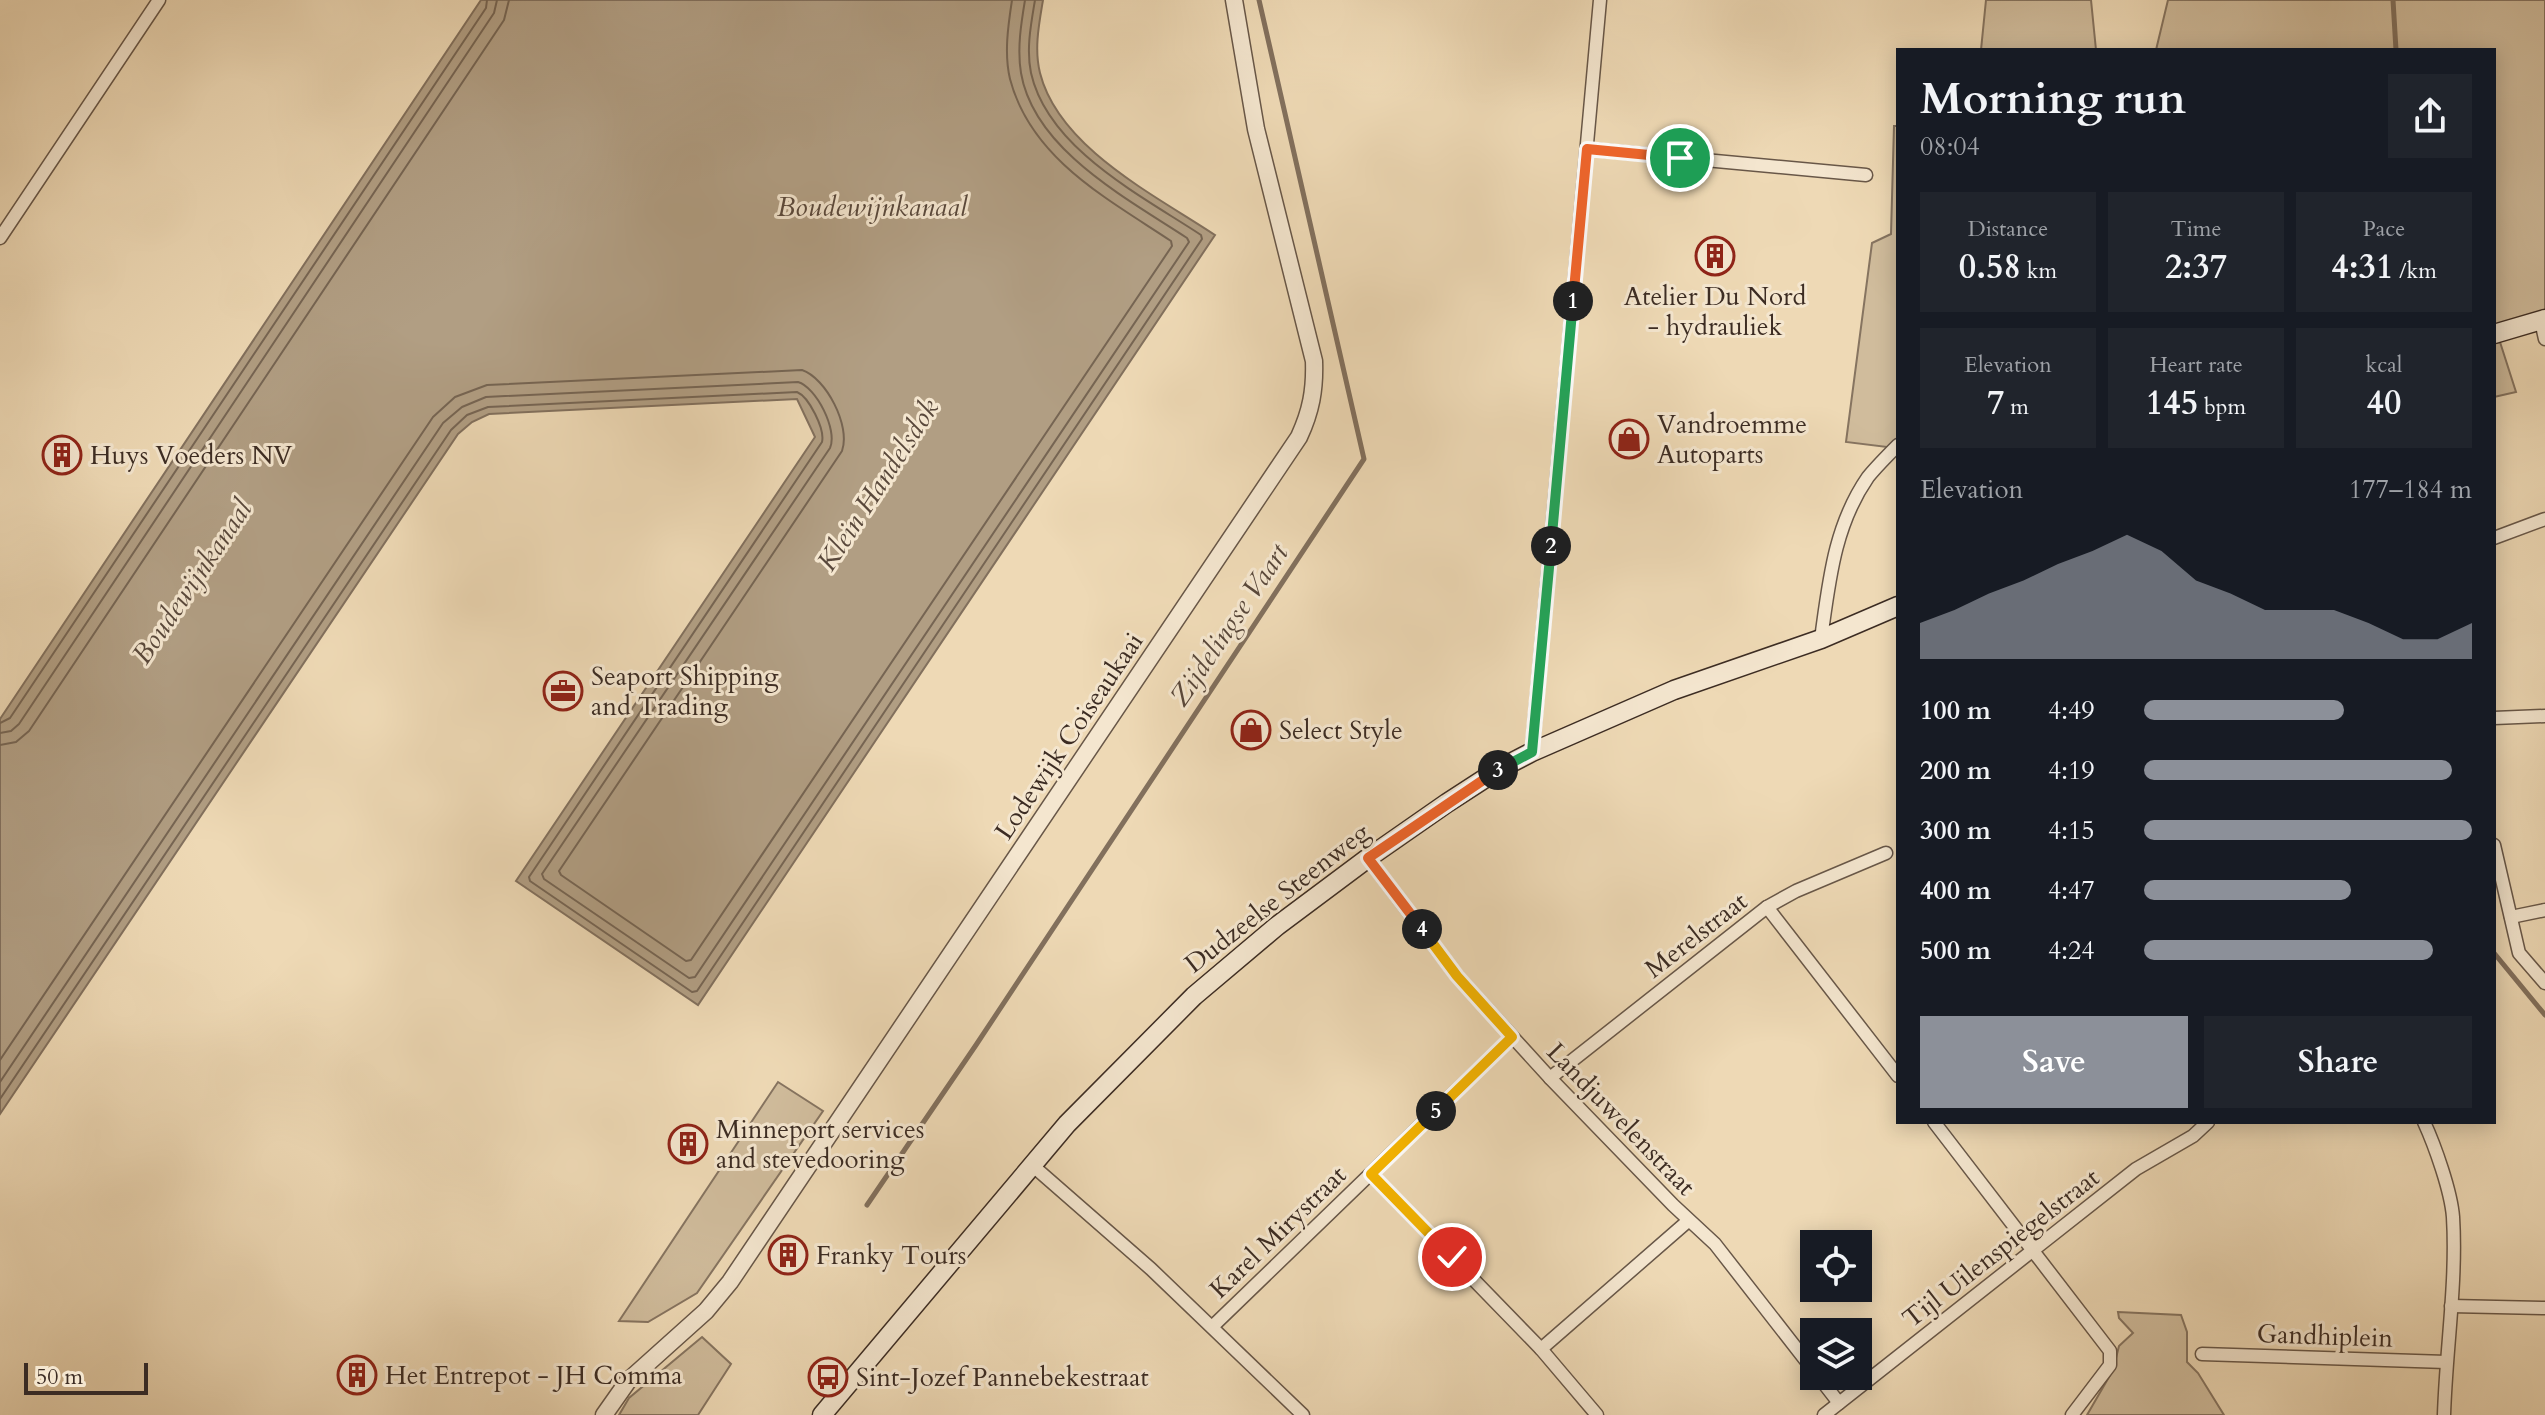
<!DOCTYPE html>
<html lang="en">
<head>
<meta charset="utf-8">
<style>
  :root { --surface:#171b24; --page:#20242c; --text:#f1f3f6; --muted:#9ea1a6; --accent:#8c9099 }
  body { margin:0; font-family:Cardo,serif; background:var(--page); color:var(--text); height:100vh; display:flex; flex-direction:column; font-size:30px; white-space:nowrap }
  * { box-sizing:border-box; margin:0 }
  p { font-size:26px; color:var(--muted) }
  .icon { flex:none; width:44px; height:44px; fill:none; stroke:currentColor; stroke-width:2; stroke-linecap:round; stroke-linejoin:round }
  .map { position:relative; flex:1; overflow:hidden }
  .side { position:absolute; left:1896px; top:48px; width:600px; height:1076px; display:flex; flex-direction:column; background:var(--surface); border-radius:0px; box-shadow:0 4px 20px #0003 }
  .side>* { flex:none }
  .tools { position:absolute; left:1800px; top:1230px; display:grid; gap:16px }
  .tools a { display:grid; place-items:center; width:72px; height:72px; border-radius:0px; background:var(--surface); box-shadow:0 4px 20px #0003; font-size:40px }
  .scale { position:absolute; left:24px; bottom:20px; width:124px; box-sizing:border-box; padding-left:8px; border:4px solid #3c2c23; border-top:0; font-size:22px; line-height:28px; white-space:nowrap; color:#3c2c23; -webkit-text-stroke:6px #f4e6cf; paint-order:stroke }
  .pin { position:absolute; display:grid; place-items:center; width:68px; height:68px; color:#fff; margin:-34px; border:4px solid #fff; border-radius:50%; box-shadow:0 2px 8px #0007 }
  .km { position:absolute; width:40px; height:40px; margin:-20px; border-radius:50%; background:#222; color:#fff; font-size:22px; line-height:40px; text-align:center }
  .round { display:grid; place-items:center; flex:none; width:84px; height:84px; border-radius:0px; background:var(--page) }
  .headline { display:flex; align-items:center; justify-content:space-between; height:136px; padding:0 24px }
  h1 { font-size:44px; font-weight:600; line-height:60px }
  .stats { display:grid; grid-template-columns:repeat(3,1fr); gap:12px; height:136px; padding:8px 24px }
  .stats div { display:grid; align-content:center; border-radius:0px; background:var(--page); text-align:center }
  .stats b { font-size:34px; font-weight:600 }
  .stats small { font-size:22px; font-weight:400 }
  .stats p { font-size:22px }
  .chart { height:224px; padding:16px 24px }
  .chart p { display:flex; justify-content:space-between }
  .chart svg { width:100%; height:144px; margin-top:8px; fill:var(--accent); opacity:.7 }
  .primary-button { display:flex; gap:16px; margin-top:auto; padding:16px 24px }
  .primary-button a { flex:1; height:92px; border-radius:0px; background:var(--accent); color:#fff; font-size:32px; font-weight:600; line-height:92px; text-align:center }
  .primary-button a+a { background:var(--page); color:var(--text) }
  ul { padding:0 24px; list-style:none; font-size:26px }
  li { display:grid; grid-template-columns:128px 96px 1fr; align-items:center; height:60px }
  li i { height:20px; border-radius:10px; background:var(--accent) }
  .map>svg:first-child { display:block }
  .green { fill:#d0bc9c; stroke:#867460; stroke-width:2 }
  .water { fill:#b19e83; stroke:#82705d; stroke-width:2 }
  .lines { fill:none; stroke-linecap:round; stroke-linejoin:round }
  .shore { stroke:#766553; stroke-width:2 }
  .stream { stroke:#82705d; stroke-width:5 }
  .minor-casing { stroke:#685748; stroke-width:15 }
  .tertiary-casing { stroke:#685748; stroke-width:19 }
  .secondary-casing { stroke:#3c2c23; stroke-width:21 }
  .minor { stroke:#f4e6cf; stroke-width:12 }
  .tertiary { stroke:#f4e6cf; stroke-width:16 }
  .secondary { stroke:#f4e6cf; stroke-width:18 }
  .split-1-casing { stroke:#fff; stroke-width:16 }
  .split-2-casing { stroke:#fff; stroke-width:16 }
  .split-3-casing { stroke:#fff; stroke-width:16 }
  .split-4-casing { stroke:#fff; stroke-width:16 }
  .split-5-casing { stroke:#fff; stroke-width:16 }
  .split-6-casing { stroke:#fff; stroke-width:16 }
  .split-1 { stroke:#f0652b; stroke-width:10 }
  .split-2 { stroke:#22a559; stroke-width:10 }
  .split-3 { stroke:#22a559; stroke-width:10 }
  .split-4 { stroke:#f0652b; stroke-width:10 }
  .split-5 { stroke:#f5b400; stroke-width:10 }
  .split-6 { stroke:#f5b400; stroke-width:10 }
  .labels { text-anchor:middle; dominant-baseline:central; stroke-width:6; stroke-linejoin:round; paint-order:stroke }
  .poi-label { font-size:26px; fill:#3c2c23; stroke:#f4e6cf; text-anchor:start }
  .street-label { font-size:26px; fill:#3c2c23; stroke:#f4e6cf }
  .water-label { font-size:28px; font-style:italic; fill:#59483b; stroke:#f4e6cf }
</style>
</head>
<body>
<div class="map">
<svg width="2545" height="1415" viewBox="0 0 2545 1415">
  <rect width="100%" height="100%" fill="#eed9b5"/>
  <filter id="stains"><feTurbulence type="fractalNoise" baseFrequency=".0025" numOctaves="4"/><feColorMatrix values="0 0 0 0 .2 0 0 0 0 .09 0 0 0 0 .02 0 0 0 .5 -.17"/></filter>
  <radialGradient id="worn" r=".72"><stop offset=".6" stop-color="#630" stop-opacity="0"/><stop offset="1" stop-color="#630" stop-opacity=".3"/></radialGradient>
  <!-- green -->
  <g class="green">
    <path d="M1986 0H2091L2096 50H1981Z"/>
    <path d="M2168 0H2545V339L2541 321 2494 328V50H2156Z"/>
    <path d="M1894 126H1898V445L1895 448 1846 442 1872 243 1891 234Z"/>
    <path d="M2500 342 2516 392 2494 397V343Z"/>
    <path d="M778 1082 823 1111 697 1293 648 1322 619 1321Z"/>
    <path d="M2118 1312 2181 1315 2187 1332V1362L2198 1373 2224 1415H2087L2113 1370 2119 1346 2133 1333 2119 1318Z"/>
    <path d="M702 1337 731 1364 698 1415H619L629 1398Z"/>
  </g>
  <!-- water -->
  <path class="water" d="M481 0H1043C1039 24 1034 49 1040 73 1059 148 1155 195 1215 235L698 1005 516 881 815 437 797 399 489 414 472 422 458 434 0 1114V719Z"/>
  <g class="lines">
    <!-- shore -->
    <g class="shore">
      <path d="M0 723 10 718 486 8 487 0"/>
      <path d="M0 733 11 731 19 724 494 13 497 0"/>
      <path d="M0 745 16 742 29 731 504 20 509 0"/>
      <path d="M0 1060 433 417 455 397 487 385 802 370C826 378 851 426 842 451L559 871 561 875 686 961 691 960 1172 246 1171 241C1108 199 1031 159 1010 79 1004 54 1008 26 1012 0"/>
      <path d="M0 1082 443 423 462 407 486 397 798 382C816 387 838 430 830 448L542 874 544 879 689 978 695 977 1189 242 1187 238C1128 199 1034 150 1021 73 1017 49 1021 24 1025 0"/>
      <path d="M0 1099 451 430 467 415 488 407 797 392C809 397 825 429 822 442L529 877 530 881 692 992 697 991 1202 239 1201 235C1142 196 1048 149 1031 73 1026 49 1031 24 1035 0"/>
    </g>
    <!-- stream -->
    <g class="stream">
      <path d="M2393 0 2396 50"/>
      <path d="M2494 953 2545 1015"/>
      <path d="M867 1205 976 1045 1364 459 1259 0"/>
    </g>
    <!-- minor casing -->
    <g class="minor-casing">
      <g id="minor">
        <path d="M1587 149 1866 175"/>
        <path d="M0 238 159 0"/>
        <path d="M2541 321 2545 339"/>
        <path d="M2494 538 2545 519"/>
        <path d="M1821 639C1829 582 1834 526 1868 477 1877 466 1888 455 1898 445"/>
        <path d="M2494 718 2545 716"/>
        <path d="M1532 752 1600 0"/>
        <path d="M2494 845 2519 953 2545 983"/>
        <path d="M1368 858 1457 976 1550 1078 1673 1205 1715 1244 1814 1371"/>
        <path d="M1767 907 1898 1076"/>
        <path d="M2511 917 2545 910"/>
        <path d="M1550 1078 1767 907 1796 891 1886 853"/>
        <path d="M1934 1122 2110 1351V1365L2072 1415"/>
        <path d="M2424 1122C2435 1146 2451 1191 2453 1217 2457 1282 2446 1349 2444 1415"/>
        <path d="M1032 1165 1151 1269 1303 1415"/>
        <path d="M1371 1174 1541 1349 1597 1415"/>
        <path d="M2451 1306 2545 1308"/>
        <path d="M1213 1326 1512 1037"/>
        <path d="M1541 1349 1688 1221"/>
        <path d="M2202 1354 2446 1362"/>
        <path d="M1818 1376 1839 1403"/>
        <path d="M1824 1415 2136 1169 2193 1136 2208 1122"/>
      </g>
    </g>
    <!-- tertiary casing -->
    <g class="tertiary-casing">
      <path id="tertiary" d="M604 1415 628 1381 706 1311 730 1282 1299 437C1311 411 1315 390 1314 361L1256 129 1234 0"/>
    </g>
    <!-- secondary casing -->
    <g class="secondary-casing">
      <g id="secondary">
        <path d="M2494 334 2545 319"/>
        <path d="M822 1415 1067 1124 1194 996 1277 926 1368 858 1447 803 1501 768 1532 752 1674 690 1821 639 1898 606"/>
      </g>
    </g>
    <!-- minor -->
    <use href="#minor" class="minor"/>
    <!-- tertiary -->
    <use href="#tertiary" class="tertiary"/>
    <!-- secondary -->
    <use href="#secondary" class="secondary"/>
  </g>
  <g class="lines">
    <!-- split-1 casing -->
    <g class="split-1-casing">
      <path id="split-1" d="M1573 301 1587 149 1680 158"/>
    </g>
    <!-- split-2 casing -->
    <g class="split-2-casing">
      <path id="split-2" d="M1551 546 1573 301"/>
    </g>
    <!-- split-3 casing -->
    <g class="split-3-casing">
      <path id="split-3" d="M1498 770 1532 752 1551 546"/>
    </g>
    <!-- split-4 casing -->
    <g class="split-4-casing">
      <path id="split-4" d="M1422 929 1368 858 1498 770"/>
    </g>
    <!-- split-5 casing -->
    <g class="split-5-casing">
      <path id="split-5" d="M1422 929 1457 976 1512 1037 1436 1111"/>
    </g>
    <!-- split-6 casing -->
    <g class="split-6-casing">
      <path id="split-6" d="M1436 1111 1371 1174 1452 1257"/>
    </g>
    <!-- split-1 -->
    <use href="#split-1" class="split-1"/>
    <!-- split-2 -->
    <use href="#split-2" class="split-2"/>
    <!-- split-3 -->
    <use href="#split-3" class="split-3"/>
    <!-- split-4 -->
    <use href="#split-4" class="split-4"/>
    <!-- split-5 -->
    <use href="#split-5" class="split-5"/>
    <!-- split-6 -->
    <use href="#split-6" class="split-6"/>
  </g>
  <!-- icons -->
  <defs>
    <g id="building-ring" transform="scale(2)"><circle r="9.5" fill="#f4e6cf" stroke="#8f2418" stroke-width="1.5"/><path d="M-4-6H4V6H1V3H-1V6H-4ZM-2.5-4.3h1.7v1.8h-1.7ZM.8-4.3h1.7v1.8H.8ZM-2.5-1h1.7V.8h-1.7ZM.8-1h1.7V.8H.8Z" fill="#8f2418"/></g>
    <g id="shop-ring" transform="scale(2)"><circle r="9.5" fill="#f4e6cf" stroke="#8f2418" stroke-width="1.5"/><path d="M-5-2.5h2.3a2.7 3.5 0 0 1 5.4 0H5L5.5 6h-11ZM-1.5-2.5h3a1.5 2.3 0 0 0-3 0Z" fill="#8f2418"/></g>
    <g id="office-ring" transform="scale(2)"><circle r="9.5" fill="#f4e6cf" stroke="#8f2418" stroke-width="1.5"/><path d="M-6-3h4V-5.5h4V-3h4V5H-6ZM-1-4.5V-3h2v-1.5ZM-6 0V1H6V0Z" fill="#8f2418"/></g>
    <g id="bus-ring" transform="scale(2)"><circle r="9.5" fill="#f4e6cf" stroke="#8f2418" stroke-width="1.5"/><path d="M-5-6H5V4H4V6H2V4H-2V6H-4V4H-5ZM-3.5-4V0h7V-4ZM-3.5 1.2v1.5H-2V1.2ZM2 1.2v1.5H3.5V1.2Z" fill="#8f2418"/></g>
  </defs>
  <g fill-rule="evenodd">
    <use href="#building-ring" x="1715" y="256"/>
    <use href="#shop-ring" x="1629" y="439"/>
    <use href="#building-ring" x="62" y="455"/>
    <use href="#office-ring" x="563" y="691"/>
    <use href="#shop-ring" x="1251" y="730"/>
    <use href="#building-ring" x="688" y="1144"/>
    <use href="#building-ring" x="788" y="1255"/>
    <use href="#building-ring" x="357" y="1375"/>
    <use href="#bus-ring" x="828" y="1377"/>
  </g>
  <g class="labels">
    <!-- poi labels -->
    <g class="poi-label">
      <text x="1715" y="296" text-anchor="middle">Atelier Du Nord<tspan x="1715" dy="30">- hydrauliek</tspan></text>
      <text x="1657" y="424">Vandroemme<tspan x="1657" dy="30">Autoparts</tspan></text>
      <text x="90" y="455">Huys Voeders NV</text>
      <text x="591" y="676">Seaport Shipping<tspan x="591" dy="30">and Trading</tspan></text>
      <text x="1279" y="730">Select Style</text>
      <text x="716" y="1129">Minneport services<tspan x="716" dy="30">and stevedooring</tspan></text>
      <text x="816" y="1255">Franky Tours</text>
      <text x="385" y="1375">Het Entrepot - JH Comma</text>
      <text x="856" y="1377">Sint-Jozef Pannebekestraat</text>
    </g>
    <!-- street labels -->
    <g class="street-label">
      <text transform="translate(1069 736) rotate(-56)">Lodewijk Coiseaukaai</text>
      <text transform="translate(1277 898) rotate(-38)">Dudzeelse Steenweg</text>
      <text transform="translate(1696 935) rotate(-38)">Merelstraat</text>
      <text transform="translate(1621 1119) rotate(46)">Landjuwelenstraat</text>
      <text transform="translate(1278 1232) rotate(-44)">Karel Mirystraat</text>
      <text transform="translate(2001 1248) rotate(-38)">Tijl Uilenspiegelstraat</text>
      <text transform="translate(2325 1336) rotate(2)">Gandhiplein</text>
    </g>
    <!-- water labels -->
    <g class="water-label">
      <text x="872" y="207">Boudewijnkanaal</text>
      <text transform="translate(878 485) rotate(-57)">Klein Handelsdok</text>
      <text transform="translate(192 582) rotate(-56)">Boudewijnkanaal</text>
      <text transform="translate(1229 625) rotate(-56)">Zijdelingse Vaart</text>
    </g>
  </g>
  <rect width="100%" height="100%" filter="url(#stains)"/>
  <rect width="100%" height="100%" fill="url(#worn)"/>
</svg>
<div class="tools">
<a><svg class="icon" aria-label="locate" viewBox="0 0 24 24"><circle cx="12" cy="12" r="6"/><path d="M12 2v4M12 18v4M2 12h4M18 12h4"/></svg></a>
<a><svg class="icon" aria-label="layers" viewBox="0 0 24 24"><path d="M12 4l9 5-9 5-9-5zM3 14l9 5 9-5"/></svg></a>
</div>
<div class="scale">50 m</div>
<div class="pin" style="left:1680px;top:158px;background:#1e9e55"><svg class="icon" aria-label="arrive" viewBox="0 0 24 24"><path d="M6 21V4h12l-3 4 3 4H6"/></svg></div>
<div class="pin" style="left:1452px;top:1257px;background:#d93025"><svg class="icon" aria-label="check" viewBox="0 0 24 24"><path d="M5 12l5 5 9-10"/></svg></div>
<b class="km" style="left:1573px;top:301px">1</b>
<b class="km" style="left:1551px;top:546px">2</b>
<b class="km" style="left:1498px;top:770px">3</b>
<b class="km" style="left:1422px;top:929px">4</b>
<b class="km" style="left:1436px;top:1111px">5</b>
<section class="side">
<div class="headline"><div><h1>Morning run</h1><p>08:04</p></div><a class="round"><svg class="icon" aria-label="share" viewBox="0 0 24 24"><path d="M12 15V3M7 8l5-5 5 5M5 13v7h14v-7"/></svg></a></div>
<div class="stats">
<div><p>Distance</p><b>0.58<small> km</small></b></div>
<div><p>Time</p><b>2:37</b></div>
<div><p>Pace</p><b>4:31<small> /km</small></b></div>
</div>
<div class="stats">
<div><p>Elevation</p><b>7<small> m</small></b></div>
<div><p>Heart rate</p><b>145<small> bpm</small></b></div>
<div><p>kcal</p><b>40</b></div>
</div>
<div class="chart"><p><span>Elevation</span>177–184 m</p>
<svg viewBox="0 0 160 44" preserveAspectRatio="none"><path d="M0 44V33L10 29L20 24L30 20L40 15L50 11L60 6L70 11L80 20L90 24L100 29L110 29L120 29L130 33L140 38L150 38L160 33V44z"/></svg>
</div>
<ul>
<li><b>100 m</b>4:49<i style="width:61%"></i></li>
<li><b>200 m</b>4:19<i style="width:94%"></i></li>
<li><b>300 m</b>4:15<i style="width:100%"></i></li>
<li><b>400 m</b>4:47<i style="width:63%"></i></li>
<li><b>500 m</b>4:24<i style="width:88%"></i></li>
</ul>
<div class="primary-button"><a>Save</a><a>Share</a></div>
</section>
</div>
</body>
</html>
